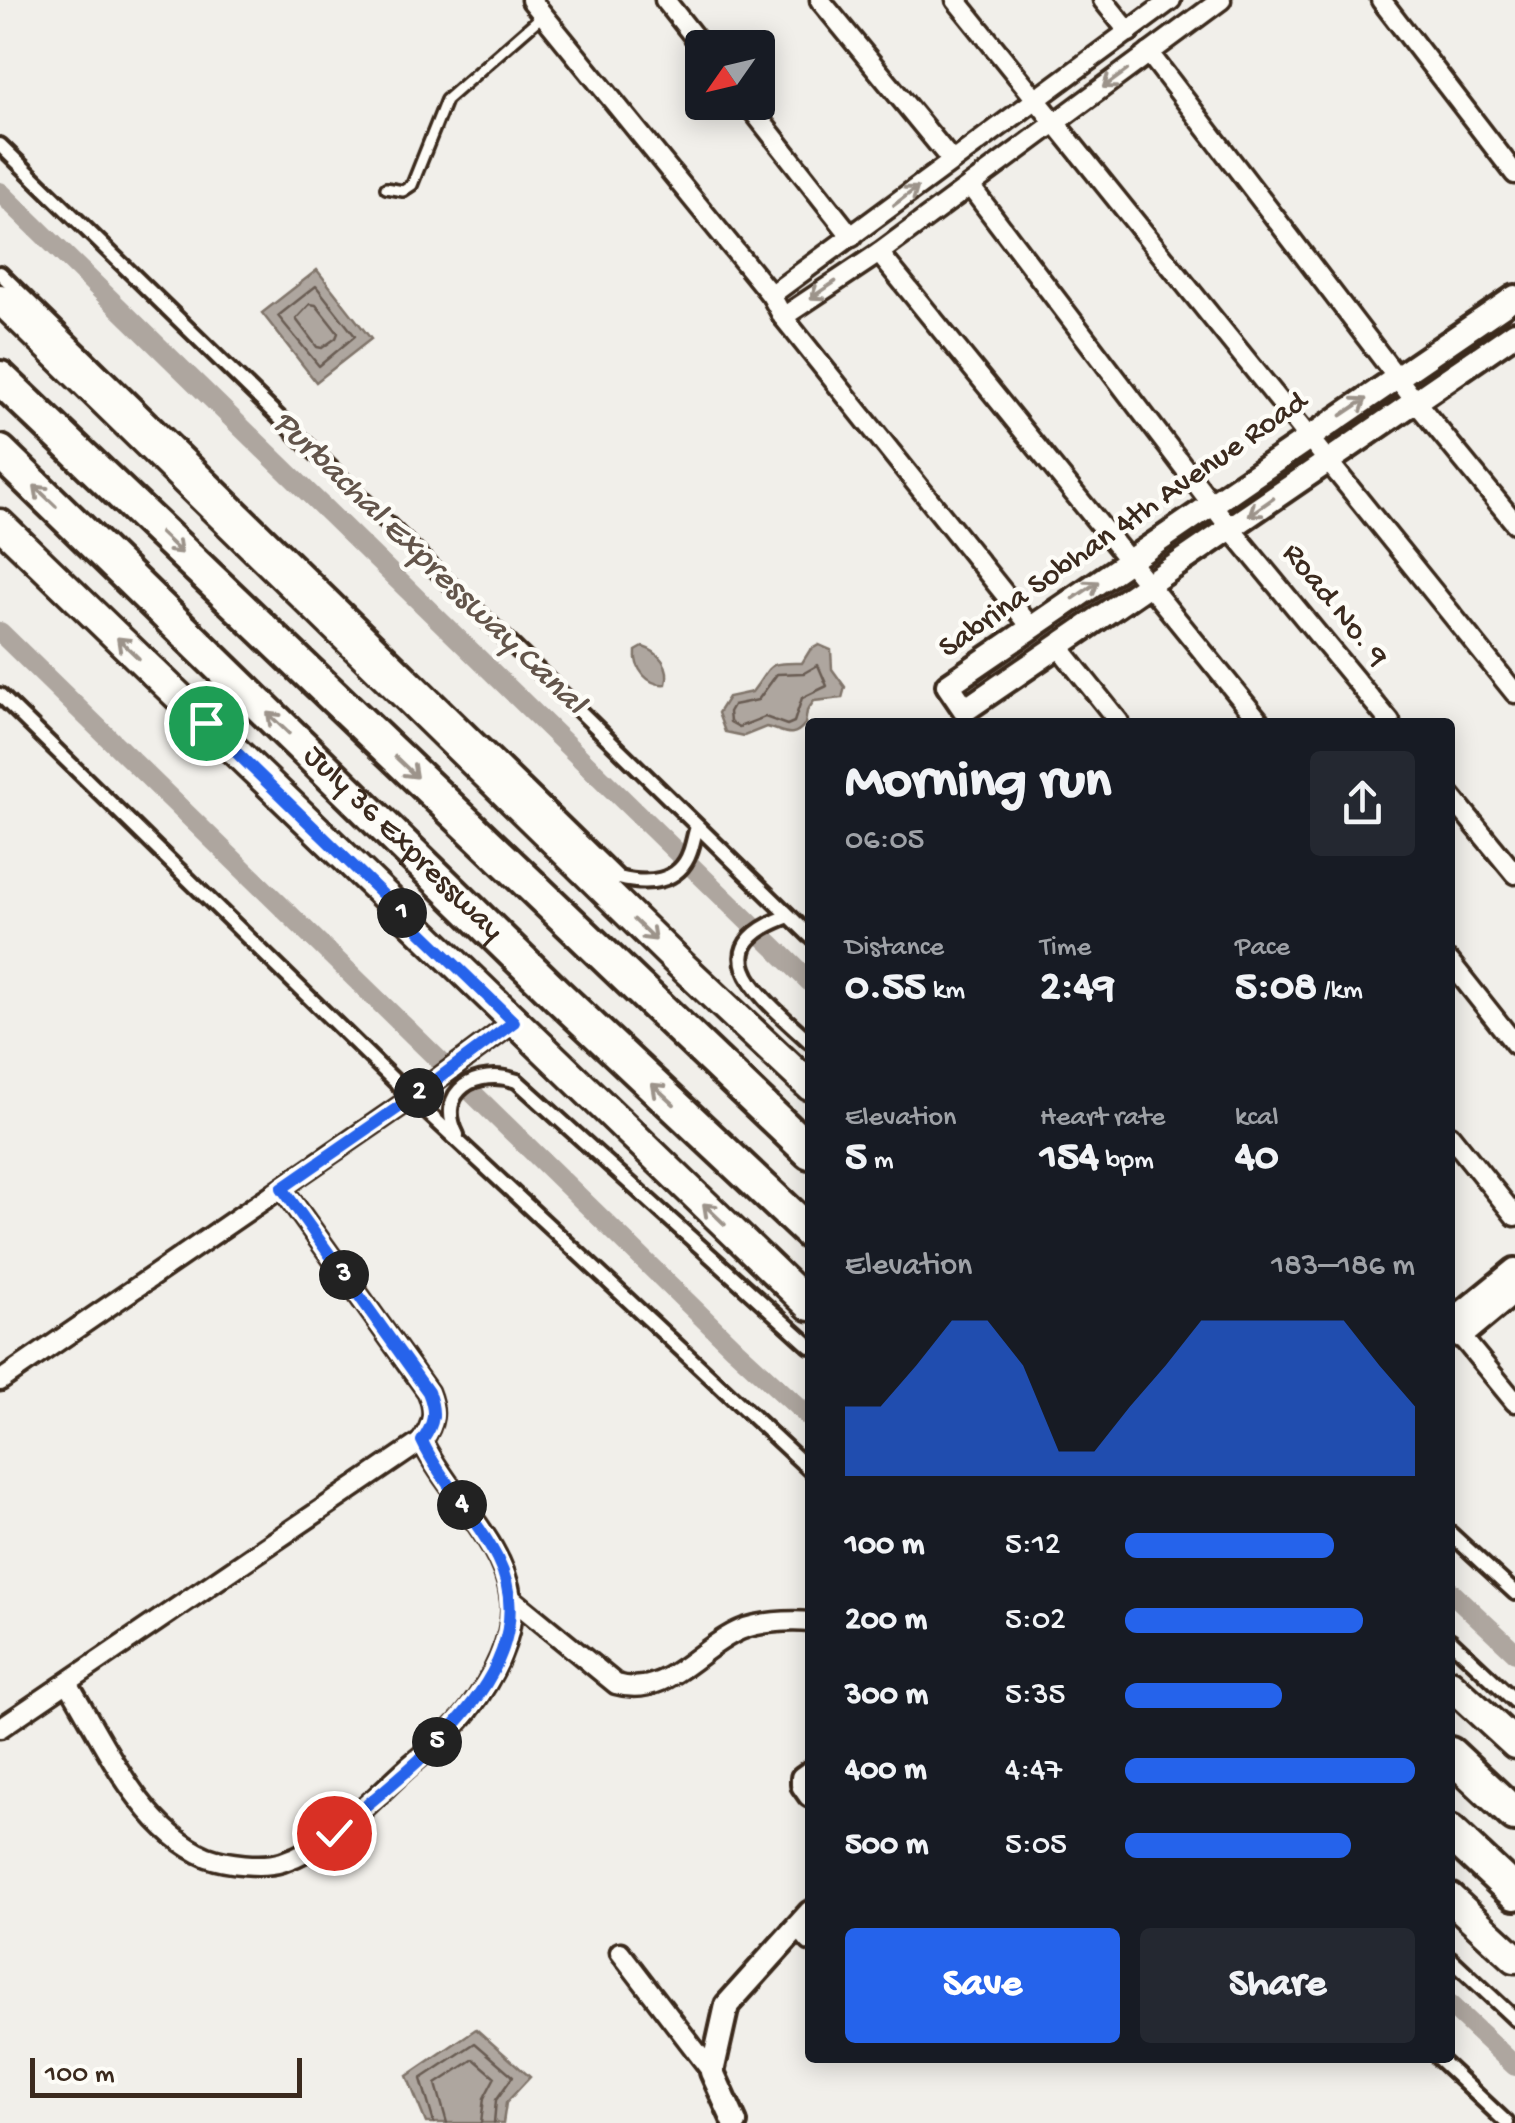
<!DOCTYPE html>
<html lang="en">
<head>
<meta charset="utf-8">
<style>
  :root { --surface:#171b24; --page:#242831; --text:#f1f3f6; --muted:#9ea1a6; --accent:#2563eb }
  body { margin:0; font-family:"Gochi Hand",sans-serif; background:var(--page); color:var(--text); height:100vh; display:flex; flex-direction:column; font-size:38px; white-space:nowrap }
  * { box-sizing:border-box; margin:0 }
  p { font-size:32px; color:var(--muted) }
  .icon { flex:none; width:55px; height:55px; fill:none; stroke:currentColor; stroke-width:2; stroke-linecap:round; stroke-linejoin:round }
  .map { position:relative; flex:1; overflow:hidden }
  .panel { position:absolute; left:805px; top:718px; width:650px; height:1345px; display:flex; flex-direction:column; background:var(--surface); border-radius:10px; box-shadow:0 5px 25px #0003 }
  .panel>* { flex:none }
  .needle { width:65px; rotate:236deg }
  .controls { position:absolute; left:685px; top:30px; display:grid; gap:20px }
  .controls a { display:grid; place-items:center; width:90px; height:90px; border-radius:10px; background:var(--surface); box-shadow:0 5px 25px #0003; font-size:50px }
  .scale { position:absolute; left:30px; bottom:25px; width:272px; box-sizing:border-box; padding-left:10px; border:5px solid #3b2a1e; border-top:0; font-size:28px; line-height:35px; white-space:nowrap; color:#3b2a1e; -webkit-text-stroke:8px #fdfcf7; paint-order:stroke }
  .pin { position:absolute; display:grid; place-items:center; width:85px; height:85px; color:#fff; margin:-42px; border:5px solid #fff; border-radius:50%; box-shadow:0 2px 10px #0007 }
  .km { position:absolute; width:50px; height:50px; margin:-25px; border-radius:50%; background:#222; color:#fff; font-size:28px; line-height:50px; text-align:center }
  .round { display:grid; place-items:center; flex:none; width:105px; height:105px; border-radius:10px; background:var(--page) }
  .headline { display:flex; align-items:center; justify-content:space-between; height:170px; padding:0 40px }
  h1 { font-size:55px; font-weight:800; line-height:75px }
  .metrics { display:grid; grid-template-columns:repeat(3,1fr); gap:15px; height:170px; padding:10px 40px }
  .metrics div { display:grid; align-content:center }
  .metrics b { font-size:42px; font-weight:800 }
  .metrics small { font-size:28px; font-weight:400 }
  .metrics p { font-size:28px }
  .chart { height:280px; padding:20px 40px }
  .chart p { display:flex; justify-content:space-between }
  .chart svg { width:100%; height:180px; margin-top:10px; fill:var(--accent); opacity:.7 }
  .cta { display:flex; gap:20px; margin-top:auto; padding:20px 40px }
  .cta a { flex:1; height:115px; border-radius:10px; background:var(--accent); color:#fff; font-size:40px; font-weight:800; line-height:115px; text-align:center }
  .cta a+a { background:var(--page); color:var(--text) }
  ul { padding:0 40px; list-style:none; font-size:32px }
  li { display:grid; grid-template-columns:160px 120px 1fr; align-items:center; height:75px }
  li i { height:25px; border-radius:12px; background:var(--accent) }
  .map>svg:first-child { display:block }
  .water { fill:#aea69f; stroke:#80746b; stroke-width:2.5 }
  .lines { fill:none; stroke-linecap:round; stroke-linejoin:round }
  .shore { stroke:#695c52; stroke-width:2.5 }
  .canal { stroke:#aea69f; stroke-width:20 }
  .service-casing { stroke:#3b2a1e; stroke-width:16 }
  .pedestrian-casing { stroke:#3b2a1e; stroke-width:20 }
  .minor-casing { stroke:#3b2a1e; stroke-width:25 }
  .tertiary-casing { stroke:#3b2a1e; stroke-width:30 }
  .primary-casing { stroke:#3b2a1e; stroke-width:35 }
  .motorway-casing { stroke:#3b2a1e; stroke-width:40 }
  .service { stroke:#fdfcf7; stroke-width:9 }
  .pedestrian { stroke:#fdfcf7; stroke-width:12 }
  .minor { stroke:#fdfcf7; stroke-width:18 }
  .tertiary { stroke:#fdfcf7; stroke-width:22 }
  .primary { stroke:#fdfcf7; stroke-width:28 }
  .motorway { stroke:#fdfcf7; stroke-width:32 }
  .oneway { stroke:#9c938a }
  .route-casing { stroke:#fff; stroke-width:20 }
  .route { stroke:#2563eb; stroke-width:12 }
  .labels { text-anchor:middle; dominant-baseline:central; stroke-width:9; stroke-linejoin:round; paint-order:stroke }
  .street-label { font-size:32px; fill:#3b2a1e; stroke:#fdfcf7 }
  .water-label { font-size:35px; font-style:italic; fill:#63554b; stroke:#fdfcf7 }
</style>
</head>
<body>
<div class="map">
<svg width="1515" height="2123" viewBox="0 0 1515 2123">
  <rect width="100%" height="100%" fill="#f1efea"/>
  <filter id="ink" filterUnits="userSpaceOnUse"><feTurbulence type="fractalNoise" baseFrequency=".01" numOctaves="2"/><feDisplacementMap in="SourceGraphic" scale="20" xChannelSelector="R" yChannelSelector="G"/><feConvolveMatrix kernelMatrix="1 2 1 2 8 2 1 2 1" color-interpolation-filters="sRGB"/></filter>
  <g filter="url(#ink)">
    <!-- water -->
    <g class="water">
      <path d="M317 270 371 339 316 382 262 313Z"/>
      <path d="M819 645 831 650 832 669 845 687 842 698 814 701 807 711 805 724C792 741 783 730 766 727L744 736 725 732 718 713 728 697 752 692C773 666 763 662 802 663L810 650Z"/>
      <path d="M643 647C659 652 671 666 666 684 648 686 634 669 636 651Z"/>
      <path d="M476 2029 530 2077 506 2103 503 2123H426L407 2076Z"/>
    </g>
    <g class="lines">
      <!-- shore -->
      <g class="shore">
        <path d="M316 286 355 336 319 366 278 316Z"/>
        <path d="M310 304 316 305 338 333 336 338 322 348 317 347 296 319Z"/>
        <path d="M818 665 827 686 802 698 794 722 787 725 765 717 739 727 730 722 729 712 733 705 758 700 777 674 804 673Z"/>
        <path d="M434 2123 421 2079 475 2043 513 2076 496 2100 494 2123"/>
        <path d="M447 2123 436 2084 474 2059 495 2077 484 2098 481 2123"/>
      </g>
      <!-- canal -->
      <g class="canal">
        <path d="M0 192 810 982"/>
        <path d="M0 632 734 1348 810 1418"/>
        <path d="M1450 1591 1515 1652"/>
        <path d="M1450 2005 1515 2066"/>
      </g>
      <!-- service casing -->
      <g class="service-casing">
        <path id="service" d="M386 188 403 191 412 185 446 100 543 15"/>
      </g>
      <!-- pedestrian casing -->
      <g class="pedestrian-casing">
        <g id="pedestrian">
          <path d="M0 145 810 936"/>
          <path d="M0 273 619 878C646 885 679 884 690 852 693 844 694 836 697 827"/>
          <path d="M0 695 412 1098 810 1470"/>
          <path d="M789 916C693 950 768 1002 810 1042"/>
          <path d="M457 1135C435 1091 477 1067 517 1081L810 1346"/>
          <path d="M1450 1533 1515 1593"/>
          <path d="M1450 1640 1515 1701"/>
          <path d="M1450 1958 1515 2019"/>
          <path d="M1438 2058 1507 2123"/>
        </g>
      </g>
      <!-- minor casing -->
      <g class="minor-casing">
        <g id="minor">
          <path d="M531 0 771 295 783 317 1031 627"/>
          <path d="M665 0 703 48"/>
          <path d="M820 0 952 161"/>
          <path d="M956 0 1515 693"/>
          <path d="M1103 0 1129 32"/>
          <path d="M1381 0 1515 174"/>
          <path d="M1149 53 1415 401 1515 523"/>
          <path d="M746 102 852 237"/>
          <path d="M970 186 1230 528 1390 722"/>
          <path d="M879 253 1260 722"/>
          <path d="M771 295 1171 0"/>
          <path d="M783 317 879 253 1221 0"/>
          <path d="M1058 646 1119 722"/>
          <path d="M1450 795 1515 874"/>
          <path d="M1450 962 1515 1044"/>
          <path d="M1450 1135 1515 1216"/>
          <path d="M1455 1329 1515 1402"/>
          <path d="M0 1381 412 1098 514 1022"/>
          <path d="M511 1598 616 1684C667 1699 696 1649 740 1630 759 1622 789 1620 810 1622"/>
          <path d="M68 1683C104 1742 141 1829 207 1857 226 1864 263 1868 282 1862 332 1846 371 1800 408 1767 429 1749 453 1731 469 1710 491 1681 516 1636 511 1598 504 1542 446 1492 422 1441"/>
          <path d="M0 1728 422 1441C434 1423 436 1412 428 1392L282 1188"/>
          <path d="M797 1925 810 1941"/>
          <path d="M620 1952 712 2072"/>
        </g>
      </g>
      <!-- tertiary casing -->
      <g class="tertiary-casing">
        <g id="tertiary">
          <path d="M1515 297 948 685 965 710 1515 333"/>
          <path d="M1450 1323 1515 1270"/>
          <path d="M1461 1336 1515 1291"/>
          <path d="M810 1773 803 1778V1785L810 1795"/>
          <path d="M735 2123 712 2072 727 2005 810 1913"/>
        </g>
      </g>
      <!-- primary casing -->
      <g class="primary-casing">
        <g id="primary">
          <path d="M0 299 679 963 810 1086"/>
          <path d="M0 524 810 1306"/>
          <path d="M1450 1684 1515 1744"/>
          <path d="M1450 1898 1515 1958"/>
        </g>
      </g>
      <!-- motorway casing -->
      <g class="motorway-casing">
        <g id="motorway">
          <path d="M0 378 810 1152"/>
          <path id="s1" d="M0 452 557 995 810 1233"/>
          <path d="M1450 1754 1515 1815"/>
          <path d="M1450 1832 1515 1893"/>
        </g>
      </g>
      <!-- service -->
      <use href="#service" class="service"/>
      <!-- pedestrian -->
      <use href="#pedestrian" class="pedestrian"/>
      <!-- minor -->
      <use href="#minor" class="minor"/>
      <!-- tertiary -->
      <use href="#tertiary" class="tertiary"/>
      <!-- primary -->
      <use href="#primary" class="primary"/>
      <!-- motorway -->
      <use href="#motorway" class="motorway"/>
    </g>
    <!-- one-way arrows -->
    <defs><path id="oneway-shaft" d="M-6 0H5M1.5-3L5.5 0L1.5 3" fill="none" stroke-width="1.6" stroke-linecap="round" stroke-linejoin="round" transform="scale(2.5)"/></defs>
    <g class="oneway">
      <use href="#oneway-shaft" transform="translate(1115 79) rotate(144)"/>
      <use href="#oneway-shaft" transform="translate(906 196) rotate(-37)"/>
      <use href="#oneway-shaft" transform="translate(823 290) rotate(146)"/>
      <use href="#oneway-shaft" transform="translate(1354 407) rotate(-34)"/>
      <use href="#oneway-shaft" transform="translate(45 496) rotate(-136)"/>
      <use href="#oneway-shaft" transform="translate(1261 507) rotate(145)"/>
      <use href="#oneway-shaft" transform="translate(171 543) rotate(44)"/>
      <use href="#oneway-shaft" transform="translate(1086 590) rotate(-34)"/>
      <use href="#oneway-shaft" transform="translate(128 648) rotate(-136)"/>
      <use href="#oneway-shaft" transform="translate(278 723) rotate(-136)"/>
      <use href="#oneway-shaft" transform="translate(406 767) rotate(44)"/>
      <use href="#oneway-shaft" transform="translate(645 930) rotate(44)"/>
      <use href="#oneway-shaft" transform="translate(663 1094) rotate(-137)"/>
      <use href="#oneway-shaft" transform="translate(714 1214) rotate(-136)"/>
    </g>
  </g>
  <g class="lines" filter="url(#ink)">
    <!-- route casing -->
    <g class="route-casing">
      <path id="route" d="M206 723 514 1022 412 1098 282 1188 428 1392C436 1412 435 1423 422 1441 442 1483 476 1517 497 1558 554 1671 406 1769 334 1833"/>
    </g>
    <!-- route -->
    <use href="#route" class="route"/>
  </g>
  <g class="labels">
    <!-- street labels -->
    <g class="street-label">
      <text transform="translate(1124 526) rotate(-35)">Sabrina Sobhan 4th Avenue Road</text>
      <text transform="translate(1334 606) rotate(51)">Road No. 9</text>
      <text stroke="none"><textPath href="#s1" startOffset="562">July 36 Expressway</textPath></text>
    </g>
    <!-- water labels -->
    <g class="water-label">
      <text transform="translate(428 564) rotate(44)">Purbachal Expressway Canal</text>
    </g>
  </g>
</svg>
<div class="controls">
<a><svg class="needle" viewBox="-14 -14 28 28"><path d="M0-13l5 13h-10z" fill="#e53935"/><path d="M0 13l5-13h-10z" fill="#9ea1a6"/></svg></a>
</div>
<div class="scale">100 m</div>
<div class="pin" style="left:206px;top:723px;background:#1e9e55"><svg class="icon" aria-label="arrive" viewBox="0 0 24 24"><path d="M6 21V4h12l-3 4 3 4H6"/></svg></div>
<div class="pin" style="left:334px;top:1833px;background:#d93025"><svg class="icon" aria-label="check" viewBox="0 0 24 24"><path d="M5 12l5 5 9-10"/></svg></div>
<b class="km" style="left:402px;top:913px">1</b>
<b class="km" style="left:419px;top:1093px">2</b>
<b class="km" style="left:344px;top:1275px">3</b>
<b class="km" style="left:462px;top:1505px">4</b>
<b class="km" style="left:437px;top:1742px">5</b>
<section class="panel">
<div class="headline"><div><h1>Morning run</h1><p>06:05</p></div><a class="round"><svg class="icon" aria-label="share" viewBox="0 0 24 24"><path d="M12 15V3M7 8l5-5 5 5M5 13v7h14v-7"/></svg></a></div>
<div class="metrics">
<div><p>Distance</p><b>0.55<small> km</small></b></div>
<div><p>Time</p><b>2:49</b></div>
<div><p>Pace</p><b>5:08<small> /km</small></b></div>
</div>
<div class="metrics">
<div><p>Elevation</p><b>5<small> m</small></b></div>
<div><p>Heart rate</p><b>154<small> bpm</small></b></div>
<div><p>kcal</p><b>40</b></div>
</div>
<div class="chart"><p><span>Elevation</span>183–186 m</p>
<svg viewBox="0 0 160 44" preserveAspectRatio="none"><path d="M0 44V27L10 27L20 17L30 6L40 6L50 17L60 38L70 38L80 27L90 17L100 6L110 6L120 6L130 6L140 6L150 17L160 27V44z"/></svg>
</div>
<ul>
<li><b>100 m</b>5:12<i style="width:72%"></i></li>
<li><b>200 m</b>5:02<i style="width:82%"></i></li>
<li><b>300 m</b>5:35<i style="width:54%"></i></li>
<li><b>400 m</b>4:47<i style="width:100%"></i></li>
<li><b>500 m</b>5:05<i style="width:78%"></i></li>
</ul>
<div class="cta"><a>Save</a><a>Share</a></div>
</section>
</div>
</body>
</html>
